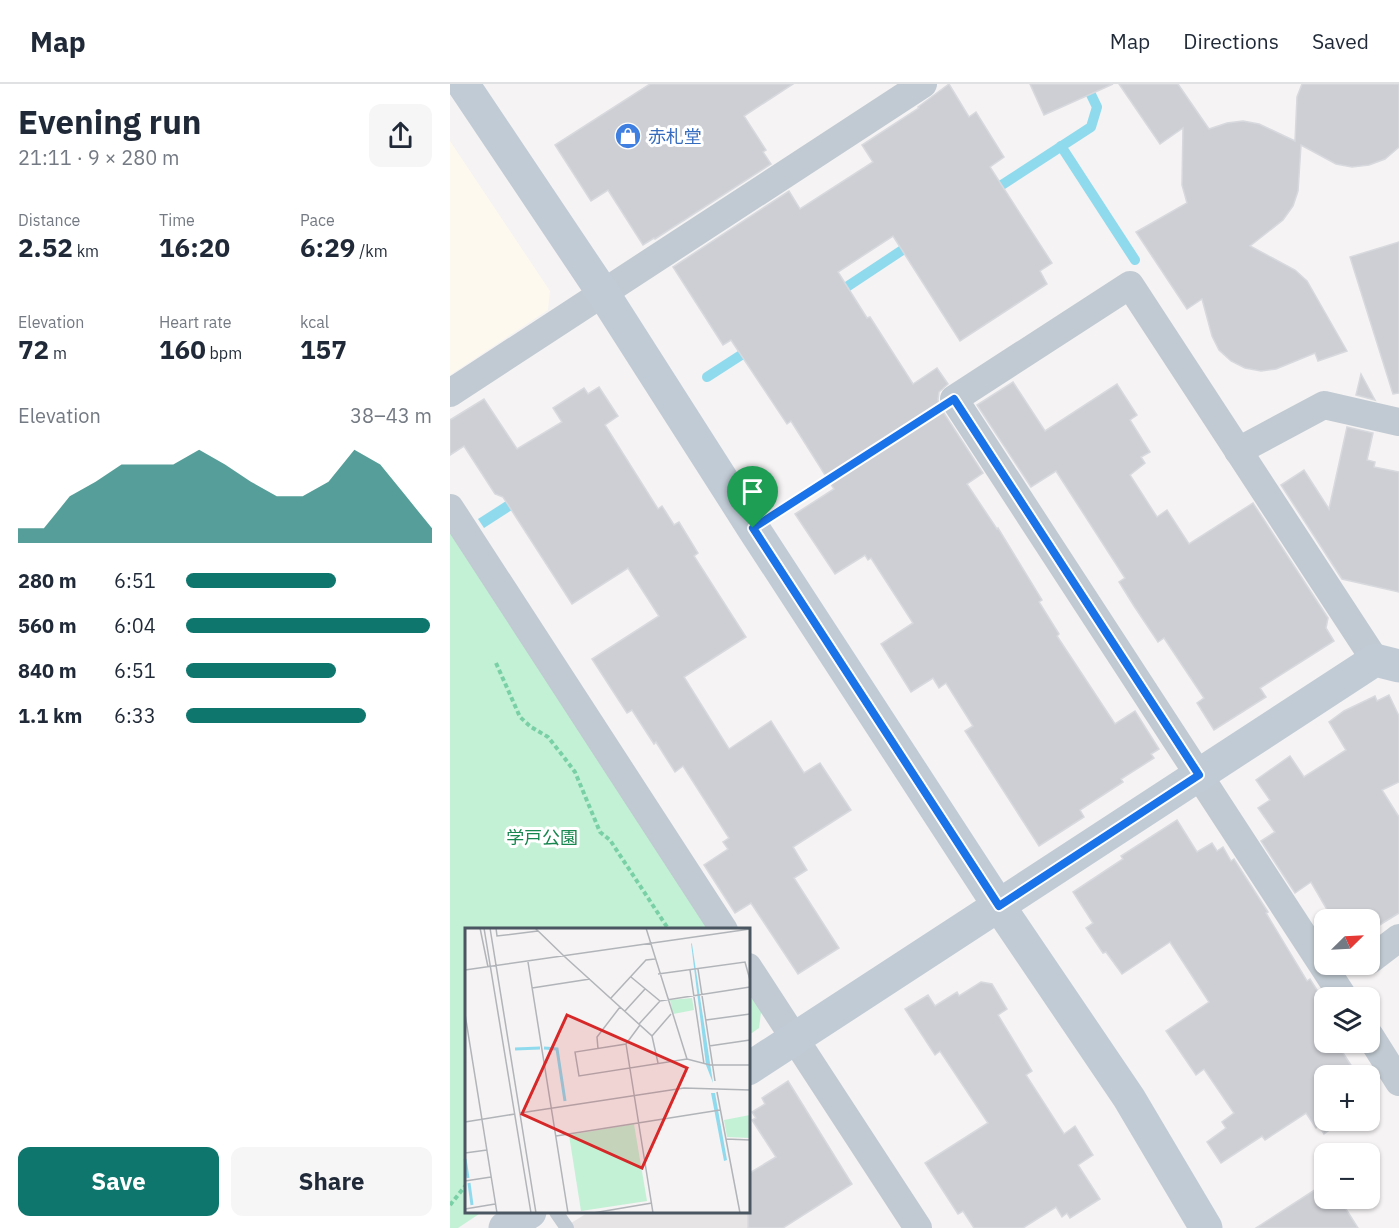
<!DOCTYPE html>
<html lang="en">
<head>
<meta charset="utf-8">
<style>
  :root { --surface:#fff; --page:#f6f6f7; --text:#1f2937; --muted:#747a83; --line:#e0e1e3; --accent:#0f766e }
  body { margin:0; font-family:"IBM Plex Sans","Noto Sans JP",sans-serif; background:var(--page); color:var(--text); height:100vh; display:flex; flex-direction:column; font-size:22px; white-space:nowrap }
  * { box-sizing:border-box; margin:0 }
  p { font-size:20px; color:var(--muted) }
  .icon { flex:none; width:33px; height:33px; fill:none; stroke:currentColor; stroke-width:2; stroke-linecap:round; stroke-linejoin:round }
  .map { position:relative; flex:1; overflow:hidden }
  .side { display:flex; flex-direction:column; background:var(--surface); width:450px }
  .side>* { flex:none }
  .needle { width:39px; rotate:66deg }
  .tools { position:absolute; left:864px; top:825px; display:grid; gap:12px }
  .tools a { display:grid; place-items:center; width:66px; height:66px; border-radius:12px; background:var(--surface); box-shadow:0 2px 4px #0004; font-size:30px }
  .pin { position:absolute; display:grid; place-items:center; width:51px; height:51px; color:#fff; margin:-62px -26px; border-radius:50% 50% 50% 0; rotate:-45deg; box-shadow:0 0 6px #0007 }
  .pin .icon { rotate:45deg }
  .round { display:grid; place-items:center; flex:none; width:63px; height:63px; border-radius:12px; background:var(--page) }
  .overview { display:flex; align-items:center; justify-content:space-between; height:102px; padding:0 18px }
  h1 { font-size:33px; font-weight:700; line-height:45px }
  .figures { display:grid; grid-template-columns:repeat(3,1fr); gap:9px; height:102px; padding:6px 18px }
  .figures div { display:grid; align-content:center }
  .figures b { font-size:26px; font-weight:700 }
  .figures small { font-size:16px; font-weight:400 }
  .figures p { font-size:16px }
  .chart { height:168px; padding:12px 18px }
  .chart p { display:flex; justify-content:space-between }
  .chart svg { width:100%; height:108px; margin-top:6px; fill:var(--accent); opacity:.7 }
  .primary-button { display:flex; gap:12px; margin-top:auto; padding:12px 18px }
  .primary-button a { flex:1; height:69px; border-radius:12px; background:var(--accent); color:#fff; font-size:24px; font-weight:700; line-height:69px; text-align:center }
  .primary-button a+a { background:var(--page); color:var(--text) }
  ul { padding:0 18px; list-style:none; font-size:20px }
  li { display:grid; grid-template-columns:96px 72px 1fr; align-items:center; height:45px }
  li i { height:15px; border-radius:8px; background:var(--accent) }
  header { display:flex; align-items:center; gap:36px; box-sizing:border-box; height:84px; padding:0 30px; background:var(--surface); border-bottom:2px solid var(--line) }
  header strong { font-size:28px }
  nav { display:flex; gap:33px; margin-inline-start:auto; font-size:21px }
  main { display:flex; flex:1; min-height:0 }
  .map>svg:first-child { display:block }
  .commercial { fill:#fdf9ef }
  .education { fill:#e6e4e5 }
  .green { fill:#c3f1d5 }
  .water { fill:#90daee }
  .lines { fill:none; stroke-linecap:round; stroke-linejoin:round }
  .stream { stroke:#90daee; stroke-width:10 }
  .building { fill:#cdcfd5; stroke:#d7d9de; stroke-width:1.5 }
  .path { stroke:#7ad0a6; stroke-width:4; stroke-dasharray:4.5 3; stroke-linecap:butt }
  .lane { stroke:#c1cad2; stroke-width:14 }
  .street { stroke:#c1cad2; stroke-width:28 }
  .secondary { stroke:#c1cbd6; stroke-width:33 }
  .route-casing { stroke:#fff; stroke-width:12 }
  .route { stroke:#1a73e8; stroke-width:8 }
  .labels { text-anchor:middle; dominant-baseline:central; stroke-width:6; stroke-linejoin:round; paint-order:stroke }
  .shop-label { font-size:18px; fill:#366cbe; stroke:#fff; text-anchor:start }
  .park-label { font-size:18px; fill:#17864f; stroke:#fff }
  .inset-river { fill:none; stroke:#90daee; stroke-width:3 }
  .inset-road { fill:none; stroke:#b1b4b9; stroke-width:1.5 }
  .view { fill:#d62828; fill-opacity:0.15; stroke:#d62828; stroke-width:3 }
  .inset-edge { fill:none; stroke:#4a5661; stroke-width:3 }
</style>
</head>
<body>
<header>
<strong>Map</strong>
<nav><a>Map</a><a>Directions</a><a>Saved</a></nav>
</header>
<main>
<section class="side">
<div class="overview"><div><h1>Evening run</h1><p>21:11 · 9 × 280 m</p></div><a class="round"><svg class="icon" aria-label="share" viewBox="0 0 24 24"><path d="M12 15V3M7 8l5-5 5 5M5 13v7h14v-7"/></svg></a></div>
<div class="figures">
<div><p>Distance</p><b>2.52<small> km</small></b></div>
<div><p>Time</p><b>16:20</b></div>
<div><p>Pace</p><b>6:29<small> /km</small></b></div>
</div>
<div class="figures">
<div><p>Elevation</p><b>72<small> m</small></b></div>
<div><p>Heart rate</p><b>160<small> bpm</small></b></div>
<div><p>kcal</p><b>157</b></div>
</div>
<div class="chart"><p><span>Elevation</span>38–43 m</p>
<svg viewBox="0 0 160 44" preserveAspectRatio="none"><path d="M0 44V38L10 38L20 25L30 19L40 12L50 12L60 12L70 6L80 12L90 19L100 25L110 25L120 19L130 6L140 12L150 25L160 38V44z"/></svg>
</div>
<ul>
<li><b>280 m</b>6:51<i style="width:61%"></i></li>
<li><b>560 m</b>6:04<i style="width:99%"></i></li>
<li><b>840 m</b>6:51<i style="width:61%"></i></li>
<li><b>1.1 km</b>6:33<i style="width:73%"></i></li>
</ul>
<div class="primary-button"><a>Save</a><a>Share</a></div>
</section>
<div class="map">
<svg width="949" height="1144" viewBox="0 0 949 1144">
  <rect width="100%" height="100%" fill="#f5f3f3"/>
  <!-- commercial -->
  <path class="commercial" d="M0 57 100 207 98 226 0 291Z"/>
  <!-- education -->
  <path class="education" d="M139 1128H298L322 1144H113Z"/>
  <!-- green -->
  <g class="green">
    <path d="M0 445 262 845 16 846V1128H32L8 1144H0Z"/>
    <path d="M298 902 312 921 309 944 299 951Z"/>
  </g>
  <!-- water -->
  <path class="water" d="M156 353 161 362 34 444 28 435Z"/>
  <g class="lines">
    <!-- stream -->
    <g class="stream">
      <path d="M611 62 685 176"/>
      <path d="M541 108 641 43 647 23 636 0"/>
      <path d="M386 210 463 159"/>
      <path d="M257 293 302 264"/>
    </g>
  </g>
  <!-- building -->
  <g class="building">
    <path d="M200 0H343L294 32 316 66 313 68 321 80 205 155 204 154 193 161 158 106 141 117 105 61Z"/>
    <path d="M499 0 519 33 526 28 554 73 540 83 602 179 590 187 597 200 510 257 443 152 388 188 417 234 420 233 463 300 487 284 498 300 489 308 488 316 490 323 533 389 517 400 547 445 548 444 592 516 589 518 609 550 607 552 665 640 685 627 709 665 701 670 704 674 671 695 673 698 630 726 634 733 589 762 515 647 523 642 496 599 489 604 483 594 461 608 431 560 463 539 421 474 418 476 415 471 385 490 345 430 384 405 341 337 337 340 281 256 273 261 223 183 339 107 350 125 423 78 412 61 469 24 468 23Z"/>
    <path d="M580 0H663L594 31Z"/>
    <path d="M669 0H728L759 45 777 39 793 37 809 40 845 57 847 13 852 0H949V63L935 75 919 81 902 83 886 80 851 61 848 107 843 122 833 136 800 162 845 186 857 197 897 267 868 277 865 269 826 285 811 287 795 284 781 277 769 266 762 252 752 215 737 225 686 148 737 119 732 101 733 44 710 60Z"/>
    <path d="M949 158V309L943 310 900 173Z"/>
    <path d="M911 290 925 316 906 311Z"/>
    <path d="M563 298 595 347 667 300 687 331 680 336 700 368 691 373 695 379 680 391 707 433 717 426 739 460 803 419 878 534 876 544 884 557 810 604 816 613 764 646 747 619 754 614 714 554 708 558 684 522 669 498 675 494 606 387 581 403 527 321Z"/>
    <path d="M149 303 168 332 155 341 208 425 212 422 224 441 229 438 248 469 244 472 296 553 234 593 279 665 321 637 354 689 370 679 401 726 343 763 357 786 344 794 389 864 348 890 301 819 285 829 254 781 278 765 273 758 279 754 233 682 225 688 206 658 204 660 182 626 177 629 142 575 209 532 178 484 122 520 53 413 45 410 14 362 0 371V336L34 315 67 365 112 338 103 324 134 304 138 310Z"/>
    <path d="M897 343 923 349 917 376 925 378 924 383 949 388V508L892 495 831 401 854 386 879 425Z"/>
    <path d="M939 611 949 632V698L932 706 949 733V829L920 847V836H883L861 798 845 809 811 757 825 748 808 724 820 716 806 696 840 672 854 693 896 666 879 638 894 627 925 612 927 617Z"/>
    <path d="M727 736 747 768 762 759 767 767 773 763 781 777 784 775 818 828 816 829 857 897 860 895 874 917V958H886L908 992H874V1036H893L874 1050 869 1042 866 1044 856 1029 815 1056 812 1052 771 1079 757 1058 776 1044 772 1038 784 1029 754 985 746 991 716 947 759 918 720 858 672 890 656 868 653 869 636 844 643 839 623 808 673 775 671 772Z"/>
    <path d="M531 898 542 900 557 925 548 931 582 987 576 991 614 1050 625 1042 643 1071 628 1081 650 1115 620 1134 617 1129 612 1133 606 1123 573 1144H524L513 1127 508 1130 475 1079 538 1039 490 967 485 971 455 925 478 911 485 922 507 908 509 912Z"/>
    <path d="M338 997 402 1100 333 1144H298V1090L326 1073 302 1036 306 1034 302 1028 315 1020 312 1014Z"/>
    <path d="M874 1100V1114H889L908 1144H806Z"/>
  </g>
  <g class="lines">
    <!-- path -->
    <g class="path">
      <path d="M330 426 478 331"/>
      <path d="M46 579 70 633 81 643 98 653 113 672 125 688 150 748 160 756 219 846"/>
      <path d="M0 1121 16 1101"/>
    </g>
    <!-- lane -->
    <path class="lane" d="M106 1128 117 1144"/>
    <!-- street -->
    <g class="street">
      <path d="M0 309 473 0"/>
      <path d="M788 367 874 321 949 338"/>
      <path d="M0 424 274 846"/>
      <path d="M920 876 949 854"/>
      <path d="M298 883 468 1144"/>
      <path d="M894 914 504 315 680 201 925 576"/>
      <path d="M920 952 949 998"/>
    </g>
    <!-- secondary -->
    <g class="secondary">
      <path d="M13 0 153 209 303 444 549 822 679 1014 756 1144"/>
      <path d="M298 985 925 576 949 582"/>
      <path d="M55 1144 80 1128"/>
    </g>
  </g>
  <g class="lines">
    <!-- route casing -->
    <g class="route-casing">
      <path id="route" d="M504 315 749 691 549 822 303 444Z"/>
    </g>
    <!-- route -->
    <use href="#route" class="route"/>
  </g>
  <!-- icons -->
  <defs>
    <g id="shop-disc" transform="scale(1.35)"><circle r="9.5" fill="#3f7fe0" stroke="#fff"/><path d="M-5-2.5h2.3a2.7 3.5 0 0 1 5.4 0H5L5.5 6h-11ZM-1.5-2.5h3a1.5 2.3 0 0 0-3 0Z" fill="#fff"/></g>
  </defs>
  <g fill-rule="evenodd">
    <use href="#shop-disc" x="178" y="52"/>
  </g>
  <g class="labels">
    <!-- shop labels -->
    <g class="shop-label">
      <text x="198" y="52">赤札堂</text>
    </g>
    <!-- park labels -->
    <g class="park-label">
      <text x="92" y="753">学戸公園</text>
    </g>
  </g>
  <!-- overview -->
  <g transform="translate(15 844)">
    <rect width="285" height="285" fill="#f5f3f3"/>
    <path d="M227 70 229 82 208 86 205 72ZM285 187V210L262 209 259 192ZM169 196 182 273 116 283 104 207Z" fill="#c3f1d5"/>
    <path d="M226 15 227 16 248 155 241 137ZM246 165H250L262 232 259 233Z" fill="#90daee"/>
    <path class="inset-river" d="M79 120 92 121 100 173M50 121 75 120M0 231 3 250M4 255 7 277"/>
    <path class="inset-road" d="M15 0 23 39M19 0 66 285M25 0 71 285M31 0 32 8 73 3M70 0 100 29M181 0 222 131M100 29 187 108 193 135M63 34 103 285M233 41 250 153M0 42 285 1M225 42 239 136M193 46 280 34 285 52M166 49 195 73 285 59M67 60 125 51M146 70 181 32 190 31M160 83 180 61M0 86 32 285M241 92 285 86M174 96 195 73M175 97 161 116 110 124 114 148 222 131 245 137H285M187 108 206 86M161 116 188 285M244 118 285 112M133 121 132 109 155 79M252 164 275 285M55 185 219 160 285 162M0 194 50 186M91 208 255 182M261 211 285 212M0 225 22 222M0 253 26 249M0 281 30 276M128 285 187 275"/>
    <path class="view" d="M102 87 222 140 177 240 57 186Z"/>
    <rect width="285" height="285" class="inset-edge"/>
  </g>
</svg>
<div class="tools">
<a><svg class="needle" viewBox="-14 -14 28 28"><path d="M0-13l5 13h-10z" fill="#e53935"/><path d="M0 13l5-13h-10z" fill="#747a83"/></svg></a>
<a><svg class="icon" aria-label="layers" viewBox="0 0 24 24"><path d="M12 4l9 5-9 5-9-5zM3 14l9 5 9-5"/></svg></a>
<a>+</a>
<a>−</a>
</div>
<div class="pin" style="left:303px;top:444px;background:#1e9e55"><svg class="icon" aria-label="arrive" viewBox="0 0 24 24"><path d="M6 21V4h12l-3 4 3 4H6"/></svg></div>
</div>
</main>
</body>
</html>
